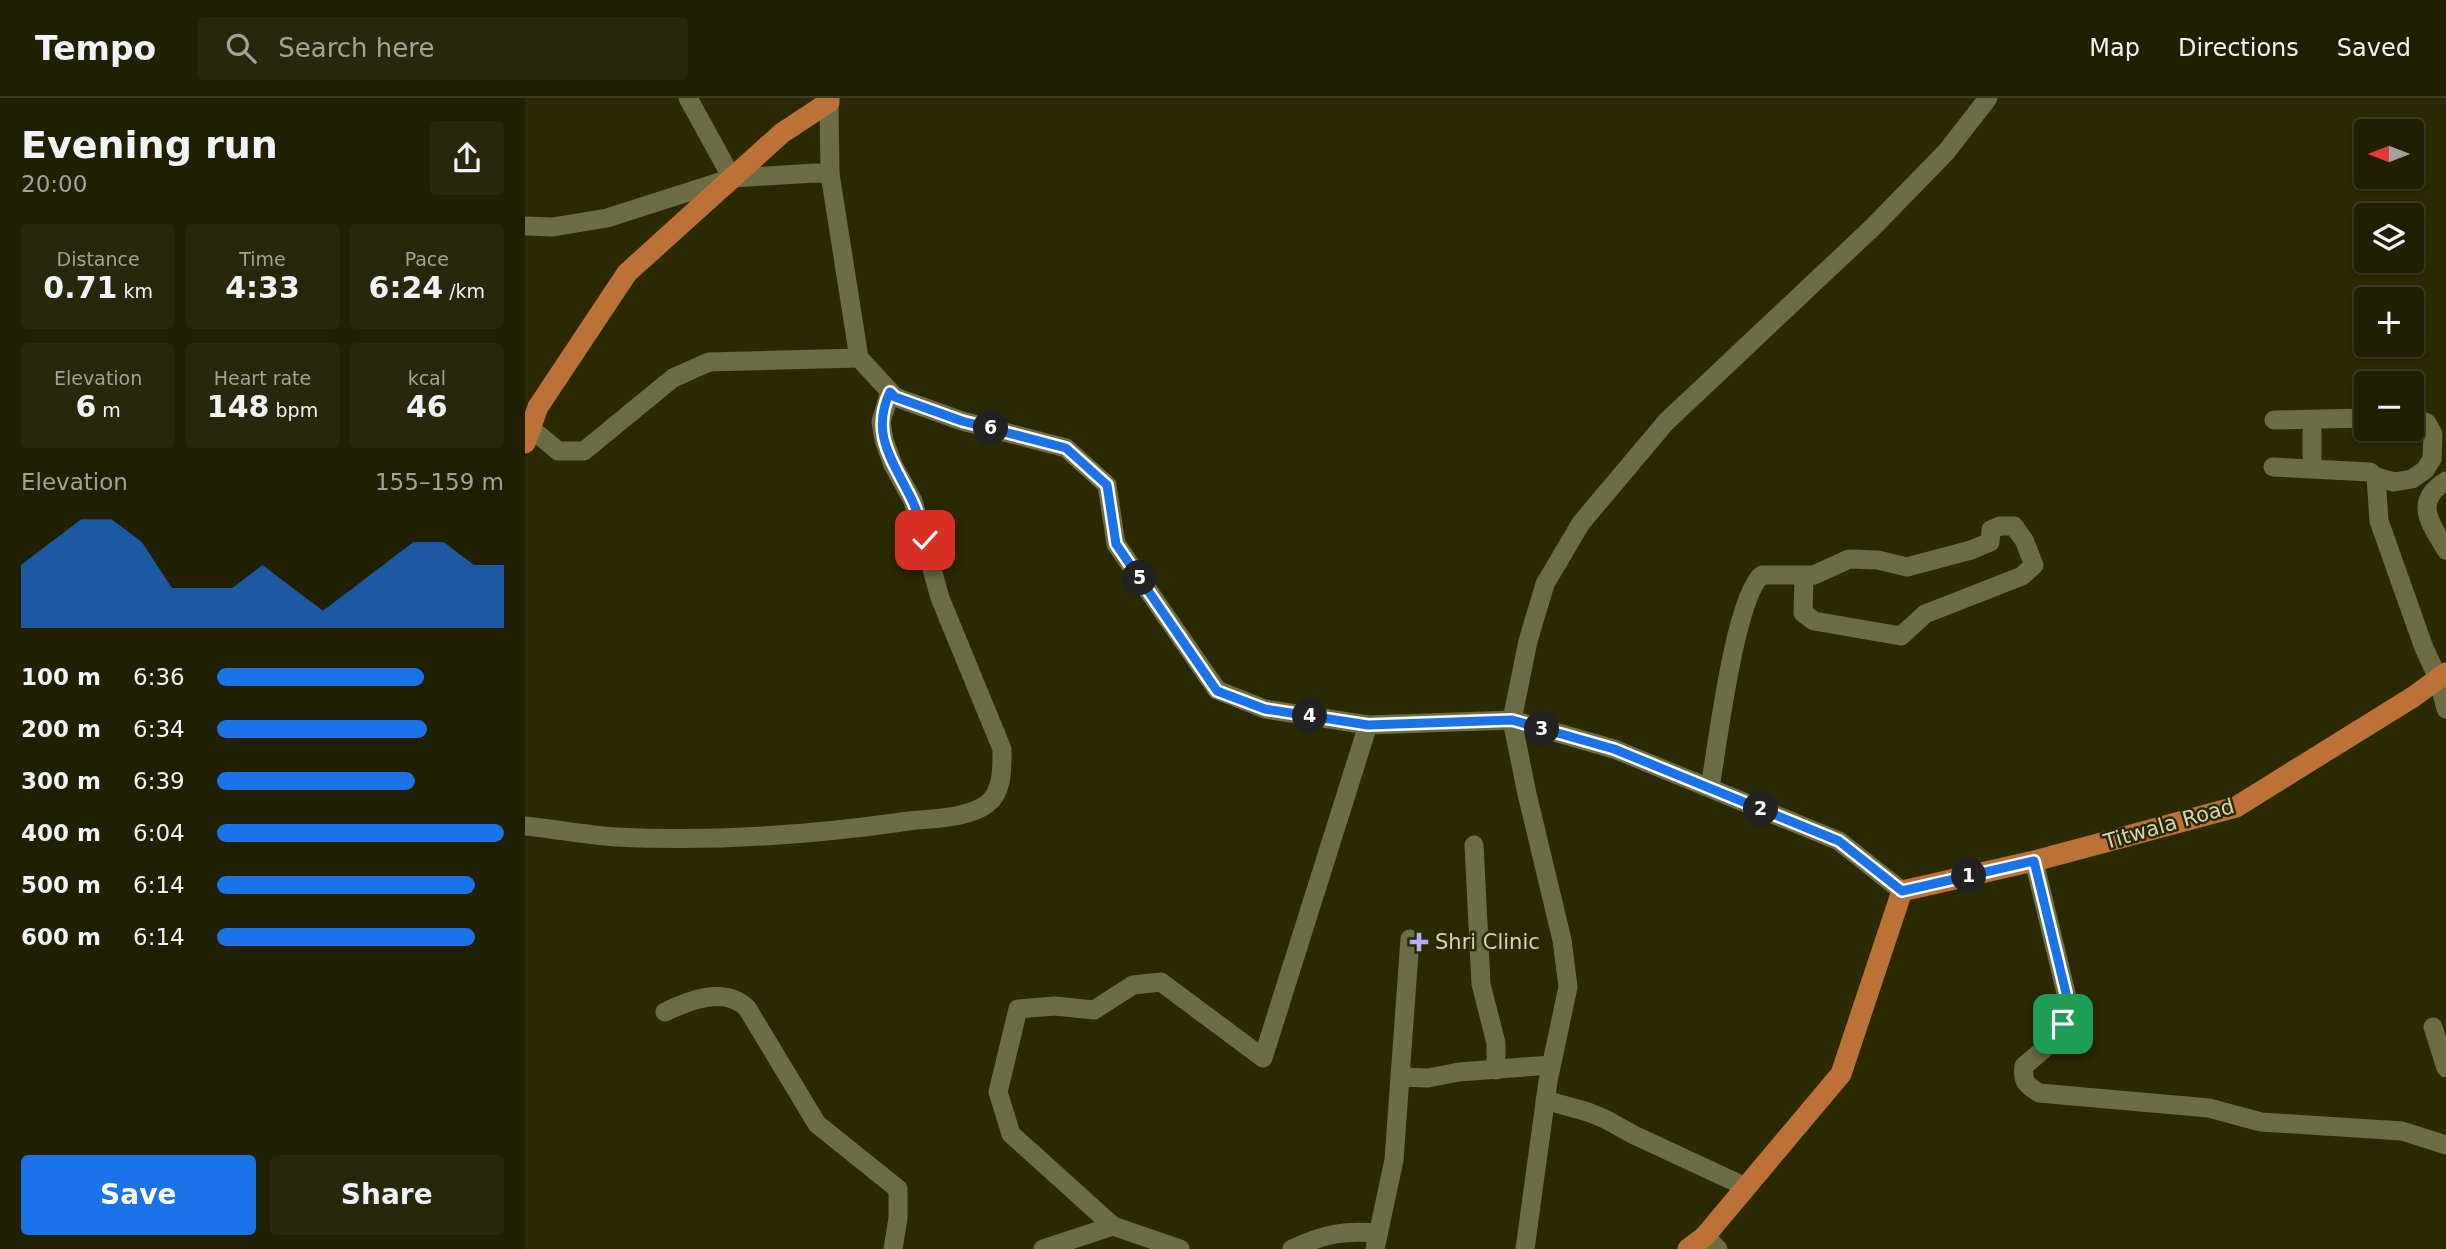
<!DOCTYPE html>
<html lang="en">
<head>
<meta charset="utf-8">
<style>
  :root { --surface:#201f01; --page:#28270b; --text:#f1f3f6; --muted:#a2a299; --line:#3d3d23; --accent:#1a73e8 }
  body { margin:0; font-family:"DejaVu Sans",sans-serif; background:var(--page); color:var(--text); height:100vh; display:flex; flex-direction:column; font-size:26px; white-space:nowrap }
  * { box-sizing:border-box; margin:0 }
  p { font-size:23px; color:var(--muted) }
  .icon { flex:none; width:38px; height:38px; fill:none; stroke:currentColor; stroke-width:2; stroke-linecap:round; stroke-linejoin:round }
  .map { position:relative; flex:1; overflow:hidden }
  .panel { display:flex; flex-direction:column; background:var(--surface); width:525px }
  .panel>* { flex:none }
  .needle { width:46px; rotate:270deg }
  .buttons { position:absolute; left:1829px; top:21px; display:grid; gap:14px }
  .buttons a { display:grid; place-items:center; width:70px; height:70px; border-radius:7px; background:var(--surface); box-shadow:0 2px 5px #0004,0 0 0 2px var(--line); font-size:35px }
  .pin { position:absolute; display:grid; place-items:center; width:60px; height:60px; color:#fff; margin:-30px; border-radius:14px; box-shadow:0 4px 10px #0006 }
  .km { position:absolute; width:35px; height:35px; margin:-18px; border-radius:50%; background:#222; color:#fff; font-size:19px; line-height:35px; text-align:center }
  .round { display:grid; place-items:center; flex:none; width:74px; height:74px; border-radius:7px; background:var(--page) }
  .summary { display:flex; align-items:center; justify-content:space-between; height:119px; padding:0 21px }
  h1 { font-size:38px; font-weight:700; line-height:52px }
  .figures { display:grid; grid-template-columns:repeat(3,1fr); gap:10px; height:119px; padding:7px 21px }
  .figures div { display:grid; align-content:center; border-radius:7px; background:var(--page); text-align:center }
  .figures b { font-size:30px; font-weight:700 }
  .figures small { font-size:19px; font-weight:400 }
  .figures p { font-size:19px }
  .chart { height:196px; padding:14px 21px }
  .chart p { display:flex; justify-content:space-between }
  .chart svg { width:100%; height:126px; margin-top:7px; fill:var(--accent); opacity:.7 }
  .button { display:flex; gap:14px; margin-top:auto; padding:14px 21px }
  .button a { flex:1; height:80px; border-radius:7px; background:var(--accent); color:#fff; font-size:28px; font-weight:700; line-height:80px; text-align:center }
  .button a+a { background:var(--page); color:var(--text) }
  ul { padding:0 21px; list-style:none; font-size:23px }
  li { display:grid; grid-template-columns:112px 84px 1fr; align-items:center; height:52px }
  li i { height:18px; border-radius:9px; background:var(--accent) }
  header { display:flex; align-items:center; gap:42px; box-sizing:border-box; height:98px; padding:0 35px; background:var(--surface); border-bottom:2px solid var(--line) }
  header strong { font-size:33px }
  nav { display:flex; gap:38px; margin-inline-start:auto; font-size:24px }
  .search { width:490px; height:63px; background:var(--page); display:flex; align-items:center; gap:18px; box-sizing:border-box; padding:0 24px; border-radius:7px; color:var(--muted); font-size:26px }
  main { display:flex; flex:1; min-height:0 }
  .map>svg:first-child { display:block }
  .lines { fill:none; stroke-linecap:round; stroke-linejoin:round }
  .minor { stroke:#6d6d45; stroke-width:19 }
  .major { stroke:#bc7237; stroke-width:21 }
  .route-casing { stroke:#fff; stroke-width:14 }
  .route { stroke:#1a73e8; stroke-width:9 }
  .poi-dot { fill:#b3adf9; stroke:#2b2901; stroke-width:2.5 }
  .labels { text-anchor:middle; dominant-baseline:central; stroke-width:5; stroke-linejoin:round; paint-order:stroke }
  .street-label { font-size:21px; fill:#d5d5bf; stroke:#2b2901 }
  .poi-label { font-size:21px; fill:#d5d5bf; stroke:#2b2901; text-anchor:start }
</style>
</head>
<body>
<header>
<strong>Tempo</strong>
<div class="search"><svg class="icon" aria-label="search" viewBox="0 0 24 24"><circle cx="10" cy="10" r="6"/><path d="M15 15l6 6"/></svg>Search here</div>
<nav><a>Map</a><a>Directions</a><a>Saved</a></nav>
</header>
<main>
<section class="panel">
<div class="summary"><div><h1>Evening run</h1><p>20:00</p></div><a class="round"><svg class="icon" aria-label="share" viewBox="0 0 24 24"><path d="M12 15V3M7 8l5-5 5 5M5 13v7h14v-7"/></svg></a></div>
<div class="figures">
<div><p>Distance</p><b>0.71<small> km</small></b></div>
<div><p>Time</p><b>4:33</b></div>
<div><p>Pace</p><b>6:24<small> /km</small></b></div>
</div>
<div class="figures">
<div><p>Elevation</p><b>6<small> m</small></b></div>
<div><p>Heart rate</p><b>148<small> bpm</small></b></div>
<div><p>kcal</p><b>46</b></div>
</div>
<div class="chart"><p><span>Elevation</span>155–159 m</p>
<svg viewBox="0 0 160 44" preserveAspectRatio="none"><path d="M0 44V22L10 14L20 6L30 6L40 14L50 30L60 30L70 30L80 22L90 30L100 38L110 30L120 22L130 14L140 14L150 22L160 22V44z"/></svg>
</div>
<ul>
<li><b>100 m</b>6:36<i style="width:72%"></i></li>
<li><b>200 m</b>6:34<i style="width:73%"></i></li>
<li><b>300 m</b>6:39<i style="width:69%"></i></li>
<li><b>400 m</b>6:04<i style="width:100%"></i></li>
<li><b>500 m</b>6:14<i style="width:90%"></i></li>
<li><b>600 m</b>6:14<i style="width:90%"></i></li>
</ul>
<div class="button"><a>Save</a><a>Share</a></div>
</section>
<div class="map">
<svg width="1921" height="1151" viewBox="0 0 1921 1151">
  <rect width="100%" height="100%" fill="#2b2901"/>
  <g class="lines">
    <!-- minor -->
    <g class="minor">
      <path d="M163 0 207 80"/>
      <path d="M304 4 305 76 334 260 370 299 437 323 541 350 582 387 591 446 692 592 740 611 843 627 987 622 1089 651 1314 743 1377 793"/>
      <path d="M0 128 28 129 82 120 207 80 290 75 305 76"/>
      <path d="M1749 322 1841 320"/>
      <path d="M1787 322V370"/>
      <path d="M14 337 33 353H59L148 280 184 264 334 260"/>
      <path d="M1748 369 1845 374 1851 379 1854 423 1899 550 1913 580 1921 611"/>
      <path d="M1851 379 1869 384 1887 381 1900 372 1907 361 1908 336 1902 325 1886 318"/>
      <path d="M1921 383C1887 404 1906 426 1921 452"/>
      <path d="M1185 690C1192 650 1210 498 1237 477H1289L1324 461 1353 462 1382 469 1446 452 1465 444 1466 432 1475 428H1489L1499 442 1509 467 1497 478 1400 516 1376 538 1289 523 1278 515 1279 478"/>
      <path d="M0 728C30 731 60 737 90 739 188 744 287 737 384 723 408 720 441 721 462 706 478 694 477 670 477 651L415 500 388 403 368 367 359 342 356 324 365 294"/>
      <path d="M949 747 956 886 971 945V972"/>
      <path d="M1509 763 1541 895C1541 938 1529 942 1499 968 1497 983 1501 987 1514 995L1684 1010 1736 1024 1877 1033 1921 1047"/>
      <path d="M140 914C165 902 200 888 222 910L292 1026 373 1091V1120L368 1151"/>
      <path d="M1908 929 1921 970"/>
      <path d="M876 979 903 980 934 974 1026 967"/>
      <path d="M1020 1002 1063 1014 1080 1021 1109 1037 1221 1089"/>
      <path d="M588 1128 486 1036 473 994 493 911 530 908 569 912 608 887 636 884 738 960 843 627"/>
      <path d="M1180 1138 1193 1151"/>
      <path d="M518 1151 588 1128 655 1151"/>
      <path d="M767 1151C799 1136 819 1132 853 1135"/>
      <path d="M850 1151 869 1062 885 841"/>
      <path d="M1000 1151 1023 983 1043 889 1037 842 1002 696 987 622 1003 543 1020 486 1056 425 1141 324 1348 129 1422 53 1463 0"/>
    </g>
    <!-- major -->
    <g class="major">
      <path d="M0 345 13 309 102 175 257 35 304 4V0"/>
      <path d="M1163 1151 1180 1138 1316 976 1377 793 1509 763 1711 709 1888 599 1921 575"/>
    </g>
  </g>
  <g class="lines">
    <!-- route casing -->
    <g class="route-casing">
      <path id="route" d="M400 442C396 428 393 413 386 400 368 363 345 336 365 294L370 299 437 323 541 350 582 387 591 446 692 593 740 611 843 627 987 622 1089 651 1314 743 1377 793 1509 763 1541 895 1538 926"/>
    </g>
    <!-- route -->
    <use href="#route" class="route"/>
  </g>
  <!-- markers -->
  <path class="poi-dot" d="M890.5 833.5h7v7h7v7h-7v7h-7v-7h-7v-7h7z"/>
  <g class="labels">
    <!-- street labels -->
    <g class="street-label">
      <text transform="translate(1644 726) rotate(-16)">Titwala Road</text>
    </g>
    <!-- poi labels -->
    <g class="poi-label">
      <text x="910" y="844">Shri Clinic</text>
    </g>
  </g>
</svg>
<div class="buttons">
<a><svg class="needle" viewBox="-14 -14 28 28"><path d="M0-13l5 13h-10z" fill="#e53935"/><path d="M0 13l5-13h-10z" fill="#a2a299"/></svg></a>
<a><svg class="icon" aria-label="layers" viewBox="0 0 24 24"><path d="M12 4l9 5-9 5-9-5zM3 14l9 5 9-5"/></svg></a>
<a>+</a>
<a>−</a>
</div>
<div class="pin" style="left:1538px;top:926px;background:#1e9e55"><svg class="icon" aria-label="arrive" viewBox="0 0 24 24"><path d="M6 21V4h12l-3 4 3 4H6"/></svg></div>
<div class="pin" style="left:400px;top:442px;background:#d93025"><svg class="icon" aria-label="check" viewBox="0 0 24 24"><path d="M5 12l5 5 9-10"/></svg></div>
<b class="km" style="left:1444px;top:778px">1</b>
<b class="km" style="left:1236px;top:711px">2</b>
<b class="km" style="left:1017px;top:631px">3</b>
<b class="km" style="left:785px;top:618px">4</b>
<b class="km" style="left:615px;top:480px">5</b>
<b class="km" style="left:466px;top:330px">6</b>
</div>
</main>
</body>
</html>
